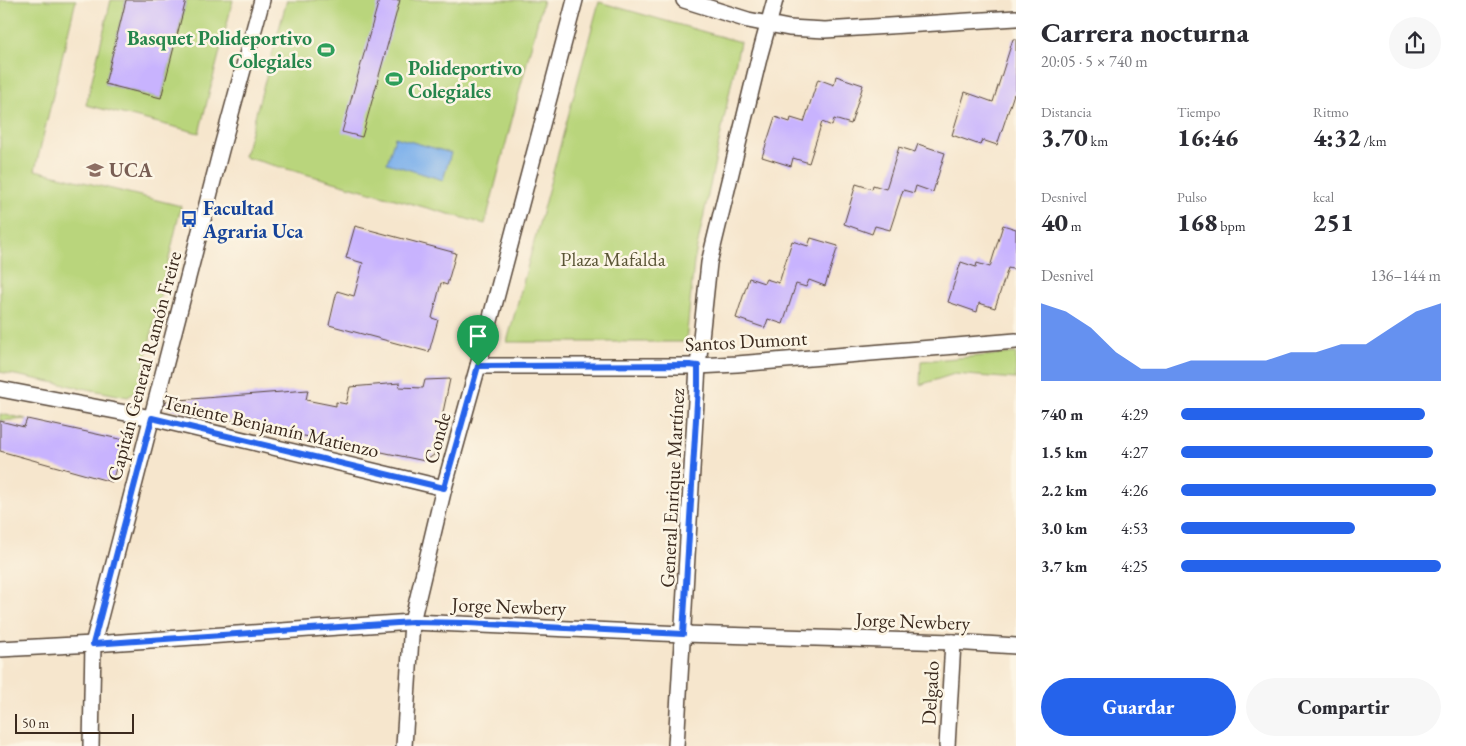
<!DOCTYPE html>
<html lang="es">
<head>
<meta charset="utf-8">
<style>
  :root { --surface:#fff; --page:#f7f7f7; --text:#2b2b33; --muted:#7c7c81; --accent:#2563eb }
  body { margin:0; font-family:"EB Garamond",serif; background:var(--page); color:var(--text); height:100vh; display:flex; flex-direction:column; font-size:19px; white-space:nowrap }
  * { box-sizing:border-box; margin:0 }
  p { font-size:16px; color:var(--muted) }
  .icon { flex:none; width:28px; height:28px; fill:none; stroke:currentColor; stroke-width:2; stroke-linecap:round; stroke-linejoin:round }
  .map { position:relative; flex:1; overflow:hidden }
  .panel { display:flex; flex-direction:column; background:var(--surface); width:450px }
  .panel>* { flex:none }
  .scale { position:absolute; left:15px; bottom:12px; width:119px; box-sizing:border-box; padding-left:5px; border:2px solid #3b2a1e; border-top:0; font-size:14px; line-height:18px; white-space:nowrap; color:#3b2a1e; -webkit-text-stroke:4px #fcf5e5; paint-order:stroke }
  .pin { position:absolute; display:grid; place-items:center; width:42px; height:42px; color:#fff; margin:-51px -21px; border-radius:50% 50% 50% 0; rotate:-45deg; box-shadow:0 0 5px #0007 }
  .pin .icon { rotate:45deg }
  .round { display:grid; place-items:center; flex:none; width:52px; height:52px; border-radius:26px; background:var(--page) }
  .overview { display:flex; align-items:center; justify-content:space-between; height:85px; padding:0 25px }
  h1 { font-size:28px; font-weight:800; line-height:38px }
  .figures { display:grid; grid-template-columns:repeat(3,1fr); gap:8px; height:85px; padding:5px 25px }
  .figures div { display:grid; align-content:center }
  .figures b { font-size:25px; font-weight:800 }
  .figures small { font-size:14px; font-weight:400 }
  .figures p { font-size:14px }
  .chart { height:140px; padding:10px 25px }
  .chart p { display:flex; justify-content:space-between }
  .chart svg { width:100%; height:90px; margin-top:5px; fill:var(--accent); opacity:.7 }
  .action { display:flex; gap:10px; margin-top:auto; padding:10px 25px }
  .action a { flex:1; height:58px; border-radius:30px; background:var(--accent); color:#fff; font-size:20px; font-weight:800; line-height:58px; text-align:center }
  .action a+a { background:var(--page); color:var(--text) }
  ul { padding:0 25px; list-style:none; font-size:16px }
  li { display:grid; grid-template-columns:80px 60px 1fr; align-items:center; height:38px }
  li i { height:12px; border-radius:6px; background:var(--accent) }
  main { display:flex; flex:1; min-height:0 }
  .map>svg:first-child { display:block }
  .green { fill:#b9d57b; stroke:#7a804c }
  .water { fill:#7eb1eb; stroke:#5c6e84 }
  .building { fill:#c8b3fe }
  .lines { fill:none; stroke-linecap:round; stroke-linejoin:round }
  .minor-casing { stroke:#574638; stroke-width:18 }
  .minor { stroke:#fff; stroke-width:15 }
  .route-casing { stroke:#fff; stroke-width:10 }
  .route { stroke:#2563eb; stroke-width:6 }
  .labels { text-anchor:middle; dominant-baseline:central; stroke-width:5; stroke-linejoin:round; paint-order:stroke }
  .leisure-label { font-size:20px; font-weight:bold; fill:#27864d; stroke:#fcf5e5; text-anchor:end }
  .education-label { font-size:20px; font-weight:bold; fill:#785e54; stroke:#fcf5e5; text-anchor:start }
  .transit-label { font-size:20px; font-weight:bold; fill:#164399; stroke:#fcf5e5; text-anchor:start }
  .park-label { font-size:20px; fill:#5a5535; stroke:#fcf5e5 }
  .street-label { font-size:20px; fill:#3b2a1e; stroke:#fcf5e5 }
</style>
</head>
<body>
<main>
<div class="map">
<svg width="1016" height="746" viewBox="0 0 1016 746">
  <rect width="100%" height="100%" fill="#fcf5e5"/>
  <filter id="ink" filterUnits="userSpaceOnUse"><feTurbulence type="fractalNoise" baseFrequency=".02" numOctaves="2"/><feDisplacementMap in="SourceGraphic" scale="10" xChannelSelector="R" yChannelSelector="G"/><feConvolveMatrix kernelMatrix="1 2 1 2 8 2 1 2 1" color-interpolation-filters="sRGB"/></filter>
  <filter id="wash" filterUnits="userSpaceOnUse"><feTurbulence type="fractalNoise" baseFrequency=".0096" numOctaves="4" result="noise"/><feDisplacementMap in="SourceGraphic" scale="20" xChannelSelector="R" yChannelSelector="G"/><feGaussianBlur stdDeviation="1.12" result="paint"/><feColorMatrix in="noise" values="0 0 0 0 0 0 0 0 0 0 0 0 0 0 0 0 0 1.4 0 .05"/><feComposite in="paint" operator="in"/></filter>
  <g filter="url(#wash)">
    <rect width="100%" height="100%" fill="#f6e6cd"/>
    <!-- green -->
    <g class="green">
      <path d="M0 0H76L35 170 181 206 139 389 128 397 0 372Z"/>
      <path d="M111 0H126L105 84 161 98 186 0H233L199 133 86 105Z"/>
      <path d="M287 0H543L485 224 244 157Z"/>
      <path d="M599 2 740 42 694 262 686 342H507Z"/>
      <path d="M1016 353V379L954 374 920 385 921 361Z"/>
      <path d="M0 414 27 419 0 421Z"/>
    </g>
    <!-- water -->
    <path class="water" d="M395 137 451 153 443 180 387 163Z"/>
    <g id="blocks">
      <!-- building -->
      <g class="building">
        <path d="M126 0H186L161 98 105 84Z"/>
        <path d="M379 0H400L362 137 342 132Z"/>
        <path d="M1013 39H1016V95L1014 94 997 145 982 140 980 145 952 135 965 92 993 102Z"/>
        <path d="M836 76 863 85 851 124 834 119 832 126 822 122 809 163 793 158 791 166 762 157 775 117 790 122 791 118 804 122 818 79 834 85Z"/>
        <path d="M918 144 945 153 933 192 916 186 914 193 903 190 890 230 875 226 872 234 844 224 856 184 872 189 873 185 886 189 899 147 915 152Z"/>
        <path d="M1003 225 1016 229V270L1008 268 995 308 979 303 977 312 948 302 961 262 976 267 977 263 990 267Z"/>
        <path d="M355 226 456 253 447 285 441 283 432 318 438 320 429 352 329 325 337 291 354 296 363 263 346 258Z"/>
        <path d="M811 238 838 246 825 286 809 280 806 287 796 284 783 324 768 319 765 328 736 318 749 278 764 283 766 279 779 283 792 241 808 246Z"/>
        <path d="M450 379 434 455 425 461 164 407 166 401 308 390 306 400 336 406V402L346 404 350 387 400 383 399 387 423 388 425 380Z"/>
        <path d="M27 419 124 440 112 482 0 451V421L24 427Z"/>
      </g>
    </g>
  </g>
  <g filter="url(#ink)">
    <use href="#blocks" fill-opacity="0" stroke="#574638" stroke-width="1"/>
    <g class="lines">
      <!-- minor casing -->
      <g class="minor-casing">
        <g id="minor">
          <path d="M684 0 748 20 789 28 825 30 1016 18"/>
          <path d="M478 366H698L737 364 1016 341"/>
          <path d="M0 389 152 418 444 488"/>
          <path d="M0 649 93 644 412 622 683 634 953 642 1016 646"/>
          <path d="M91 746 93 644 221 150 262 0"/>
          <path d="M404 746 412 622 444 488 478 366 575 0"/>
          <path d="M676 746 698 366 709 263 760 54 775 0"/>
          <path d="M947 746 953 642"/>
        </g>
      </g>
      <!-- minor -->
      <use href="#minor" class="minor"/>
    </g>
  </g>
  <g class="lines" filter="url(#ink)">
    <!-- route casing -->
    <g class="route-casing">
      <path id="route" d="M690 365 698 366V386L683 634 468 623 412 622 93 644 152 418 444 488 478 366Z"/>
    </g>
    <!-- route -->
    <use href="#route" class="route"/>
  </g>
  <!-- icons -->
  <defs>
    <g id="stadium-bare" transform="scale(1.35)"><path d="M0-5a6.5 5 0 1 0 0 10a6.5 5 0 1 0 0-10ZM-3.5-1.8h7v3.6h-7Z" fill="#2e9e5b" stroke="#fcf5e5" stroke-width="2.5" paint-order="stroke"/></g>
    <g id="university-bare" transform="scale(1.35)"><path d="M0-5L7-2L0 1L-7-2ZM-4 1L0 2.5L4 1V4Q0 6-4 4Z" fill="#8d6e63" stroke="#fcf5e5" stroke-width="2.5" paint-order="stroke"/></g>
    <g id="bus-bare" transform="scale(1.35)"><path d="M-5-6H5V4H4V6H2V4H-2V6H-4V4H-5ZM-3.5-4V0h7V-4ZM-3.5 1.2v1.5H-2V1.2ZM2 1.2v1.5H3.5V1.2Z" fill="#1a4fb4" stroke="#fcf5e5" stroke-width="2.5" paint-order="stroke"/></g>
  </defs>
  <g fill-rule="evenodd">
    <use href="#stadium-bare" x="326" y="50"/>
    <use href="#stadium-bare" x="394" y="79"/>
    <use href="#university-bare" x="95" y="170"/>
    <use href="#bus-bare" x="189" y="219"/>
  </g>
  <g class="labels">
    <!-- leisure labels -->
    <g class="leisure-label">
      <text x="312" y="38">Basquet Polideportivo<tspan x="312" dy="23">Colegiales</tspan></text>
      <text x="408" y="68" text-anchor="start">Polideportivo<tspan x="408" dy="23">Colegiales</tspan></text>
    </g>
    <!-- education labels -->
    <g class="education-label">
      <text x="109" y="170">UCA</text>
    </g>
    <!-- transit labels -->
    <g class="transit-label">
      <text x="203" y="208">Facultad<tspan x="203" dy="23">Agraria Uca</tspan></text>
    </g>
    <!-- park labels -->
    <g class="park-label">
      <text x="613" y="259">Plaza Mafalda</text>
    </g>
    <!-- street labels -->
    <g class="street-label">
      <text transform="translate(746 341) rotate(-3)">Santos Dumont</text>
      <text transform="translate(144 366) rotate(-75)">Capitán General Ramón Freire</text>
      <text transform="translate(271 426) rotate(13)">Teniente Benjamín Matienzo</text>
      <text transform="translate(437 438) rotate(-74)">Conde</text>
      <text transform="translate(672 488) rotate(-87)">General Enrique Martínez</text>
      <text transform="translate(509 606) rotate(2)">Jorge Newbery</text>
      <text transform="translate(913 621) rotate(2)">Jorge Newbery</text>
      <text transform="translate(930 693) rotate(-87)">Delgado</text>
    </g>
  </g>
</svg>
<div class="scale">50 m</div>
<div class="pin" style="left:478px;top:366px;background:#1e9e55"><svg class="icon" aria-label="arrive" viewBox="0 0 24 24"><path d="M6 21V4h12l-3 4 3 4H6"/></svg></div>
</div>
<section class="panel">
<div class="overview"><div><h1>Carrera nocturna</h1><p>20:05 · 5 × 740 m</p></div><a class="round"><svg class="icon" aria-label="share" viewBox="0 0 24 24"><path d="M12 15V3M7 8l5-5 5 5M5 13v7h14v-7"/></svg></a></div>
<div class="figures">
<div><p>Distancia</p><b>3.70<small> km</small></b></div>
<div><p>Tiempo</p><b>16:46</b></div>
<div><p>Ritmo</p><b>4:32<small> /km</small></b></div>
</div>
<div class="figures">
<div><p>Desnivel</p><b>40<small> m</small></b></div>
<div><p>Pulso</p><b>168<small> bpm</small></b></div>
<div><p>kcal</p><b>251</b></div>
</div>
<div class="chart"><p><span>Desnivel</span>136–144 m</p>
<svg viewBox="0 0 160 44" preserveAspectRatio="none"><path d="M0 44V6L10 10L20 18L30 30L40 38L50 38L60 34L70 34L80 34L90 34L100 30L110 30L120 26L130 26L140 18L150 10L160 6V44z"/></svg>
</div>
<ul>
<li><b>740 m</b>4:29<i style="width:94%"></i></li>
<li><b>1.5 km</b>4:27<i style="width:97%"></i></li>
<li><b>2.2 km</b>4:26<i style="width:98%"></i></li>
<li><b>3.0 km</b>4:53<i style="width:67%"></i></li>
<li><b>3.7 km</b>4:25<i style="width:100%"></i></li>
</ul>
<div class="action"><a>Guardar</a><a>Compartir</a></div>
</section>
</main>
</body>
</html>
